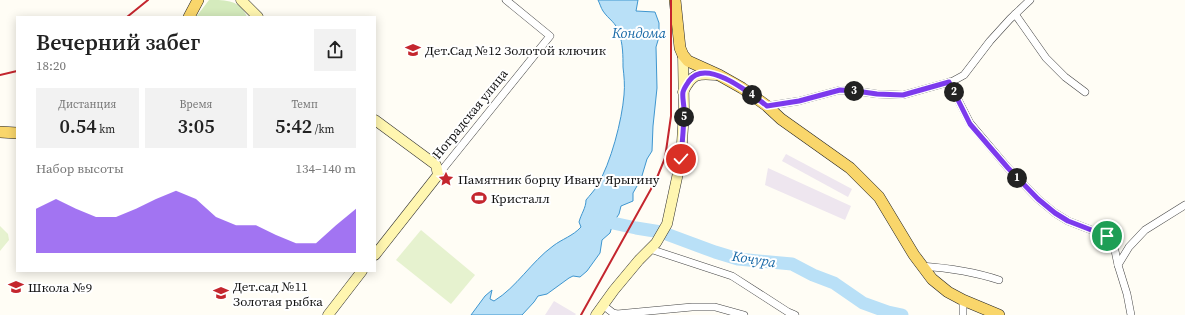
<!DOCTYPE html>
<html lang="ru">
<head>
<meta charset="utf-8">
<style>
  :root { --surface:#fff; --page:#f2f2f2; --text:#222; --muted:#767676; --accent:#7c3aed }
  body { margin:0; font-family:"Source Serif 4",serif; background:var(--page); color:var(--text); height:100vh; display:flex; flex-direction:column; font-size:15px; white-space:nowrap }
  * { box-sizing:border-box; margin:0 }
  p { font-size:13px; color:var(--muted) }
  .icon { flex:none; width:22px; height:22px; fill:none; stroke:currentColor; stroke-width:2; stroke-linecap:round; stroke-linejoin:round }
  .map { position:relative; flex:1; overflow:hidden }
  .drawer { position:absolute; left:16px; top:16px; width:360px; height:256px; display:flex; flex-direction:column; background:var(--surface); border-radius:0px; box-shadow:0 2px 10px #0003 }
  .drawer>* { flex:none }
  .pin { position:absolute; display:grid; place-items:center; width:34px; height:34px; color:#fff; margin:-17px; border:2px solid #fff; border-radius:50%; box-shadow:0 1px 4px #0007 }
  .km { position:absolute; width:20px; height:20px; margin:-10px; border-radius:50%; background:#222; color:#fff; font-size:11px; line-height:20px; text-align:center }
  .round { display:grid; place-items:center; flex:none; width:42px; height:42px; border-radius:0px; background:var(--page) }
  .headline { display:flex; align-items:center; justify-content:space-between; height:68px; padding:0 20px }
  h1 { font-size:22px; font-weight:600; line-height:30px }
  .stats { display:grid; grid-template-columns:repeat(3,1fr); gap:6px; height:68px; padding:4px 20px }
  .stats div { display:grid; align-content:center; border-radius:0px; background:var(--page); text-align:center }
  .stats b { font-size:20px; font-weight:600 }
  .stats small { font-size:11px; font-weight:400 }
  .stats p { font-size:11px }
  .chart { height:112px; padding:8px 20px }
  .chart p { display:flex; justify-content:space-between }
  .chart svg { width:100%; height:72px; margin-top:4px; fill:var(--accent); opacity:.7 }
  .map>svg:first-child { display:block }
  .industrial { fill:#eee6ef }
  .green { fill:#d5ebbd }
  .pitch { fill:#e6f2cf }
  .water { fill:#b9e0f7; stroke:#3f96cf }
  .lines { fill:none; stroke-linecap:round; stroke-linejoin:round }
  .river { stroke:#b9e0f7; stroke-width:13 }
  .street-casing { stroke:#444; stroke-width:8 }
  .secondary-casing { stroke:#333; stroke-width:11 }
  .primary-casing { stroke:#222; stroke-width:12 }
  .street { stroke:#fff; stroke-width:7 }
  .secondary { stroke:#fff6b0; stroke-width:10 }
  .primary { stroke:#f9d66b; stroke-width:11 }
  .rail { stroke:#c4262e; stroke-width:2 }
  .route-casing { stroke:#fff; stroke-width:8 }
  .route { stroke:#7c3aed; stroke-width:5 }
  .labels { text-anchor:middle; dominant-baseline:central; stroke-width:4; stroke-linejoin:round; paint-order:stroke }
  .poi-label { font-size:13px; fill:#111; stroke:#fff; text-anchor:start }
  .street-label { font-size:13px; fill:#111; stroke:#fff }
  .water-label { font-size:14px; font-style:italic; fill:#1768a6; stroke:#fff }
</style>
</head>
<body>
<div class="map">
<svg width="1185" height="315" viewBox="0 0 1185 315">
  <rect width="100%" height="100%" fill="#fffdf5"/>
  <!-- industrial -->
  <g class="industrial">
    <path d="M786 154 852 189 848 197 782 161Z"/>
    <path d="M768 168 851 206 845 220 765 185Z"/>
    <path d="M554 301 576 314 575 315H545Z"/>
  </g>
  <!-- green -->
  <path class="green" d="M209 0C227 0 240 0 247 17H196Z"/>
  <!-- pitch -->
  <g class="pitch">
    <path d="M0 226 8 234 9 240 0 251Z"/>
    <path d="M421 230 475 275 451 304 396 260Z"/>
  </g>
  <!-- water -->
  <path class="water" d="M598 0H638L636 11 655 12 659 23V37L656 47 657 88 653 126 652 151 647 159 641 179 633 193V201L621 206 619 214 613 223 610 233 602 240 600 253 587 271 580 277 573 276 569 278 547 294 538 296 534 302 522 315H471L485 296 492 290 490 299 494 301C517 287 531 262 553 246 562 239 573 236 581 227L579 222C581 214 586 208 586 200 590 195 594 191 597 186 611 163 622 120 624 95 625 85 624 76 623 67 623 56 623 44 619 33 616 22 609 20 603 11 601 8 600 4 598 0Z"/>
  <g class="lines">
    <!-- river -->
    <path class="river" d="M599 220 636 228 661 232 715 252 738 259 792 264 813 275 834 283 863 303 888 312 902 315"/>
    <!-- street casing -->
    <g class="street-casing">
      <g id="street">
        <path d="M1015 14 1046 58 1065 77 1085 92"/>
        <path d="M949 82 970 123 1008 168 1038 199 1055 213 1068 221 1107 236 1114 246 1118 265"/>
        <path d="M767 106 799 101 840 90 856 91 877 94 903 95 953 81 964 75 990 41 1010 19 1030 0"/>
        <path d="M438 175 550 36 506 0"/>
        <path d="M650 249 732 276 788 312 795 315"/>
        <path d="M921 266C949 268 972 271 999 280"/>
        <path d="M963 300V315"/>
        <path d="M604 306 613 313 617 314 692 307H715L744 315"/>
        <path d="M1131 315 1127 294 1118 265 1129 247 1145 230 1185 205"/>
      </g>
    </g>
    <!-- secondary casing -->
    <g class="secondary-casing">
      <g id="secondary">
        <path d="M241 0 258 17"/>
        <path d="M683 92C692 74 697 73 716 75"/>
        <path d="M375 120 436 165 438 175 375 255"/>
        <path d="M328 315 362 271"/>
        <path d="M596 315 614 290 639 260 656 243 667 224 681 159 684 111 683 55"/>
      </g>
    </g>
    <!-- primary casing -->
    <g class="primary-casing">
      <g id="primary">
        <path d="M675 0 680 48 683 55 688 61 719 75 742 88 767 106 781 119 850 168 879 197 914 255 932 279 948 292 963 300 999 315"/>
        <path d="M189 17 198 0"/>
        <path d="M0 132 17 133"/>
      </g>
    </g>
    <!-- street -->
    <use href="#street" class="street"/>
    <!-- secondary -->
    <use href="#secondary" class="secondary"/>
    <!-- primary -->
    <use href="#primary" class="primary"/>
    <!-- rail -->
    <g class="rail">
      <path d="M127 17 148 0"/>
      <path d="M0 75 17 71"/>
      <path d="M581 315 656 180 665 158 671 116V0"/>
    </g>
  </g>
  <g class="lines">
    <!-- route casing -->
    <g class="route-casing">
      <path id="route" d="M681 159C682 143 684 127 684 110 684 104 682 97 683 92 684 88 687 84 689 81 706 57 751 94 767 106L799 101 840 90 856 91 877 94 903 95 949 82 970 124 1008 168 1038 199 1055 213 1068 221 1107 236"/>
    </g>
    <!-- route -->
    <use href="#route" class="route"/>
  </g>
  <!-- icons -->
  <defs>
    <g id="school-bare" transform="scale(1.2)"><path d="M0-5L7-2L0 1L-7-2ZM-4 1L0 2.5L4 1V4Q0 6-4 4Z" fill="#c4262e" stroke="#fff" stroke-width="2.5" paint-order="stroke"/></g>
    <g id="sight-bare" transform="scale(1.2)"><path d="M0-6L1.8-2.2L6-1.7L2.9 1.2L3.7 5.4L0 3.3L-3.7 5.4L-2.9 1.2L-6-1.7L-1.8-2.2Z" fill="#c4262e" stroke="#fff" stroke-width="2.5" paint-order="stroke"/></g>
    <g id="stadium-bare" transform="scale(1.2)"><path d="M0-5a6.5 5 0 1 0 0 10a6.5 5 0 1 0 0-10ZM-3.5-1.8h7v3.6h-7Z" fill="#c4262e" stroke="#fff" stroke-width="2.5" paint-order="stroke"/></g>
  </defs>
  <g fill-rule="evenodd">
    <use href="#school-bare" x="413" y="50"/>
    <use href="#sight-bare" x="446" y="179"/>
    <use href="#stadium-bare" x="479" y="198"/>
    <use href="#school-bare" x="16" y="287"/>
    <use href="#school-bare" x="221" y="293"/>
  </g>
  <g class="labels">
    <!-- poi labels -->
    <g class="poi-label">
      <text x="425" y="50">Дет.Сад №12 Золотой ключик</text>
      <text x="458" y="179">Памятник борцу Ивану Ярыгину</text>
      <text x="491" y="198">Кристалл</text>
      <text x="233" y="286">Дет.сад №11<tspan x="233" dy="15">Золотая рыбка</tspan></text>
      <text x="28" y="287">Школа №9</text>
    </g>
    <!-- street labels -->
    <g class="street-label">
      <text transform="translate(470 114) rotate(-51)">Ноградская улица</text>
    </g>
    <!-- water labels -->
    <g class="water-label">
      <text x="639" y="33">Кондома</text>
      <text transform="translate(754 259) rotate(9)">Кочура</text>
    </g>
  </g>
</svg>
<div class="pin" style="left:1107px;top:236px;background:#1e9e55"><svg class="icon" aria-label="arrive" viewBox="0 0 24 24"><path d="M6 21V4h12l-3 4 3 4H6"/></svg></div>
<div class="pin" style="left:681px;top:159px;background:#d93025"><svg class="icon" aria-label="check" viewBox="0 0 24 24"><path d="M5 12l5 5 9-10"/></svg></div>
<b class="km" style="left:1017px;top:178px">1</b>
<b class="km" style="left:954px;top:92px">2</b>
<b class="km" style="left:854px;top:91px">3</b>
<b class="km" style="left:752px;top:95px">4</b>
<b class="km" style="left:684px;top:117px">5</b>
<section class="drawer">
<div class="headline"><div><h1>Вечерний забег</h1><p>18:20</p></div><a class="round"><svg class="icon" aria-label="share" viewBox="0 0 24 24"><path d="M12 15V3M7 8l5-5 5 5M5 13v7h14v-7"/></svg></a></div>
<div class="stats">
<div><p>Дистанция</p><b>0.54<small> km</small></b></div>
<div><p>Время</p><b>3:05</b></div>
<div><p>Темп</p><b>5:42<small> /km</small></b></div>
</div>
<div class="chart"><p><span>Набор высоты</span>134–140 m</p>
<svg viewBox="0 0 160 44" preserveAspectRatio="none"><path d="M0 44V17L10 11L20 17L30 22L40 22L50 17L60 11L70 6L80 11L90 22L100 27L110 27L120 33L130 38L140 38L150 27L160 17V44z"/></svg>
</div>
</section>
</div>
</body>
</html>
